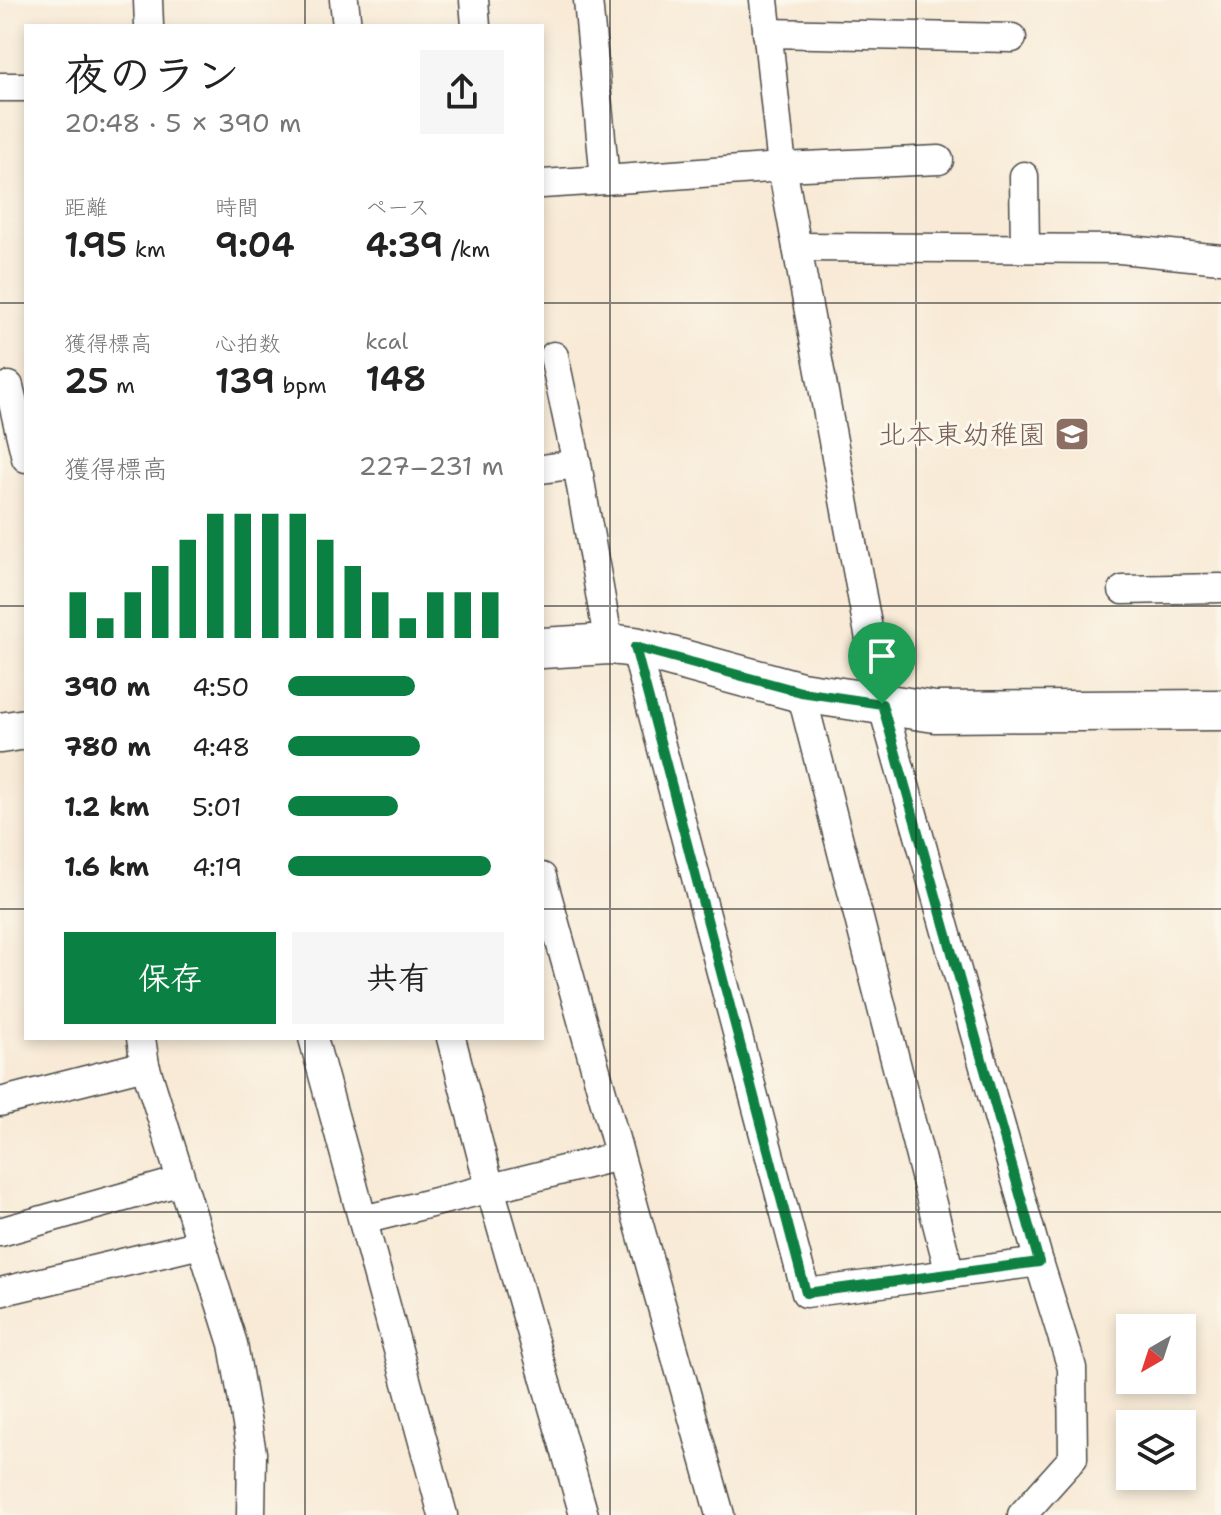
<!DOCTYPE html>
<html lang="ja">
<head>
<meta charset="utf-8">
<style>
  :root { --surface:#fff; --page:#f6f6f6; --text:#222; --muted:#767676; --accent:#0b8043 }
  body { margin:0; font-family:"Shantell Sans","Klee One",sans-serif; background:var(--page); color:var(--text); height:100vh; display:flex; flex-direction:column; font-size:30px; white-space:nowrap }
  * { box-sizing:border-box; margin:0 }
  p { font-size:26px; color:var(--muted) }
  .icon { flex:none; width:44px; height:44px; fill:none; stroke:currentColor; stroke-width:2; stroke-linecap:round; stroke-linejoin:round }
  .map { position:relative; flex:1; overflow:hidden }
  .sheet { position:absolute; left:24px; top:24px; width:520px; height:1016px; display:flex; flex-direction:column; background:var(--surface); border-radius:0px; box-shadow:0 4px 12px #0003 }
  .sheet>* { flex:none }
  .needle { width:52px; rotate:219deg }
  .tools { position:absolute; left:1116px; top:1314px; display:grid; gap:16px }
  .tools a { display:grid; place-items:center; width:80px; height:80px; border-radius:0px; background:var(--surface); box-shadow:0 4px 12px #0003; font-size:40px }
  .pin { position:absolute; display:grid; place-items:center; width:68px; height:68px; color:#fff; margin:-82px -34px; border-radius:50% 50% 50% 0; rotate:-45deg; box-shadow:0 0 8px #0007 }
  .pin .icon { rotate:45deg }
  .round { display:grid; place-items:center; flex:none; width:84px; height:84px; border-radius:0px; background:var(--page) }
  .headline { display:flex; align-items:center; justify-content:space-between; height:136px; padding:0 40px }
  h1 { font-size:44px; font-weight:600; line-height:60px }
  .metrics { display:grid; grid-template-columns:repeat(3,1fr); gap:12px; height:136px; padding:8px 40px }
  .metrics div { display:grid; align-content:center }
  .metrics b { font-size:34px; font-weight:600 }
  .metrics small { font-size:22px; font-weight:400 }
  .metrics p { font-size:22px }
  .chart { height:224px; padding:16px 40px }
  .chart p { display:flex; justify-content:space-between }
  .chart svg { width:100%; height:144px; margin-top:8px; stroke:var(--accent); stroke-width:6 }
  .primary-button { display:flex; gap:16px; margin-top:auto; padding:16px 40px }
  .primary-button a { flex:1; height:92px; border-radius:0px; background:var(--accent); color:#fff; font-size:32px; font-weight:600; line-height:92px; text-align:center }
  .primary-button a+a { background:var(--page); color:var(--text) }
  ul { padding:0 40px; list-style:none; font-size:26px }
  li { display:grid; grid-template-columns:128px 96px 1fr; align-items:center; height:60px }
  li i { height:20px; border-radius:10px; background:var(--accent) }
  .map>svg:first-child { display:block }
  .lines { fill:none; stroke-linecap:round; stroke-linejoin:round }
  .street-casing { stroke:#4a4845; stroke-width:31 }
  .secondary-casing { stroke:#4a4845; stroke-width:43 }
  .street { stroke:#fff; stroke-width:28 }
  .secondary { stroke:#fff; stroke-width:40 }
  .route-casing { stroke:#fff; stroke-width:16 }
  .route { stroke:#0b8043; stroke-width:10 }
  .grid { fill:none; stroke:#2b2b2b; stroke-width:2; stroke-opacity:0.55 }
  .labels { text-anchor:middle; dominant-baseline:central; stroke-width:6; stroke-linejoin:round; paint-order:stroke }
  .education-label { font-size:28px; fill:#785e54; stroke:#fbf7ec; text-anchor:end }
</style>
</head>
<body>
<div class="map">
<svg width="1221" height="1515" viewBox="0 0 1221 1515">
  <rect width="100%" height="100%" fill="#fbf7ec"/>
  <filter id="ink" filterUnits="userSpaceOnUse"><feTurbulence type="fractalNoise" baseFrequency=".0125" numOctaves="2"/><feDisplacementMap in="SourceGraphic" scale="16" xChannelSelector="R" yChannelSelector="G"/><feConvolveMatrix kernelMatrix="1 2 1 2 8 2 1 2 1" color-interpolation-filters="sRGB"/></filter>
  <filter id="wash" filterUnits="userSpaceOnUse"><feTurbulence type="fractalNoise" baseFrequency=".006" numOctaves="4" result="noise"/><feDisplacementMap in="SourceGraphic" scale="32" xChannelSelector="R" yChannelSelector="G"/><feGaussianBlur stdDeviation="1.8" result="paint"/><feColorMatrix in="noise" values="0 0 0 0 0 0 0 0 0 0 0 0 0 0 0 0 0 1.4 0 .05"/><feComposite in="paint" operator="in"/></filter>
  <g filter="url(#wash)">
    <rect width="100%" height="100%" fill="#f8ead6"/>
  </g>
  <g filter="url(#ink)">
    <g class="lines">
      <!-- street casing -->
      <g class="street-casing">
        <g id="street">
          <path d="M148 0 149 26"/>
          <path d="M344 0 347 26"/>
          <path d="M474 0 476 26"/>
          <path d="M764 0 782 167 882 704 1039 1262 1072 1368 1073 1458 1022 1515"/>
          <path d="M767 33 1012 38"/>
          <path d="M0 87H26"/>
          <path d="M1024 176 1025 248"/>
          <path d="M605 180 782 167 939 160"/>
          <path d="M542 184 605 180 588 0"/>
          <path d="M797 247 1120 249 1221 259"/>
          <path d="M554 356 577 464 609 644"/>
          <path d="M9 386 26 458"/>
          <path d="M542 469 577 464"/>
          <path d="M1123 590 1221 588"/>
          <path d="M635 647 806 1293 1039 1262"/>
          <path d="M801 692 950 1274"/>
          <path d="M542 877 720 1515"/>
          <path d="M141 1038 145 1065 233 1344 252 1453 251 1515"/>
          <path d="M313 1038 443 1515"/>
          <path d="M451 1038 490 1188 584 1515"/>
          <path d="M0 1102 145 1065"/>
          <path d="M363 1220 619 1156"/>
          <path d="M0 1232 181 1181"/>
          <path d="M0 1292 201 1244"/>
        </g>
      </g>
      <!-- secondary casing -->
      <g class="secondary-casing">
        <g id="secondary">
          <path d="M542 648 609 644 635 647 801 692 935 712 1221 710"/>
          <path d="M0 733 26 729"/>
        </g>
      </g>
      <!-- street -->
      <use href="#street" class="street"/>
      <!-- secondary -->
      <use href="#secondary" class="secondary"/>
    </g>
  </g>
  <g class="lines" filter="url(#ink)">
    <!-- route casing -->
    <g class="route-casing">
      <path id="route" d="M635 647 801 692 882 704 1039 1262 806 1293Z"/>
    </g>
    <!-- route -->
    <use href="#route" class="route"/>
  </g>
  <!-- grid -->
  <path class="grid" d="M305 0V26M610 0V1515M916 0V1515M0 303H26M542 303H1221M0 606H26M542 606H1221M0 909H26M542 909H1221M305 1038V1515M0 1212H1221"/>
  <!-- icons -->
  <defs>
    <g id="school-square" transform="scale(1.8)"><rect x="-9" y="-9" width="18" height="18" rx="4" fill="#8d6e63" stroke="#fbf7ec"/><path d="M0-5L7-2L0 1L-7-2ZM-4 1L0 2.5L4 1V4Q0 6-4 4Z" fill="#fff"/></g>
  </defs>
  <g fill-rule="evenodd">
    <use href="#school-square" x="1072" y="434"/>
  </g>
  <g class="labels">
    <!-- education labels -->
    <g class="education-label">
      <text x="1046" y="434">北本東幼稚園</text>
    </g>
  </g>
</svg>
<div class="tools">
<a><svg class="needle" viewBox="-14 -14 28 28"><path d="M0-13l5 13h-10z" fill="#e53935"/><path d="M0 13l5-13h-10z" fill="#767676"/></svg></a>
<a><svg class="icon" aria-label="layers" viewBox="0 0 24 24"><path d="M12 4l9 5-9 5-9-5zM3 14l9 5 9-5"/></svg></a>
</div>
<div class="pin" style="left:882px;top:704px;background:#1e9e55"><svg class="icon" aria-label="arrive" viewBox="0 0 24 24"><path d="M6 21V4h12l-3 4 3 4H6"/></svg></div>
<section class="sheet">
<div class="headline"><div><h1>夜のラン</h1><p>20:48 · 5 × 390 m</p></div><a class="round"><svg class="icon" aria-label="share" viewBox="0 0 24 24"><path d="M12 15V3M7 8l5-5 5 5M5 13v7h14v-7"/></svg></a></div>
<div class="metrics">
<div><p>距離</p><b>1.95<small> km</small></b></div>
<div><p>時間</p><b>9:04</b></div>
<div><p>ペース</p><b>4:39<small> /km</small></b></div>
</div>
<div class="metrics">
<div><p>獲得標高</p><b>25<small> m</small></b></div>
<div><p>心拍数</p><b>139<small> bpm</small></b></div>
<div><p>kcal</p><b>148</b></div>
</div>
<div class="chart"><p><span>獲得標高</span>227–231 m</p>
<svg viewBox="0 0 160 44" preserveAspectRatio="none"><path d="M5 44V30M15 44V38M25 44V30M35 44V22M45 44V14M55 44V6M65 44V6M75 44V6M85 44V6M95 44V14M105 44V22M115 44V30M125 44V38M135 44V30M145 44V30M155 44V30"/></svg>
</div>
<ul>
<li><b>390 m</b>4:50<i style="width:59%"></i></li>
<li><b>780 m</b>4:48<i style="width:61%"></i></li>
<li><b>1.2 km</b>5:01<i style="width:51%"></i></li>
<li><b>1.6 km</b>4:19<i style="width:94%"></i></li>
</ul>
<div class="primary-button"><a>保存</a><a>共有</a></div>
</section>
</div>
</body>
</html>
